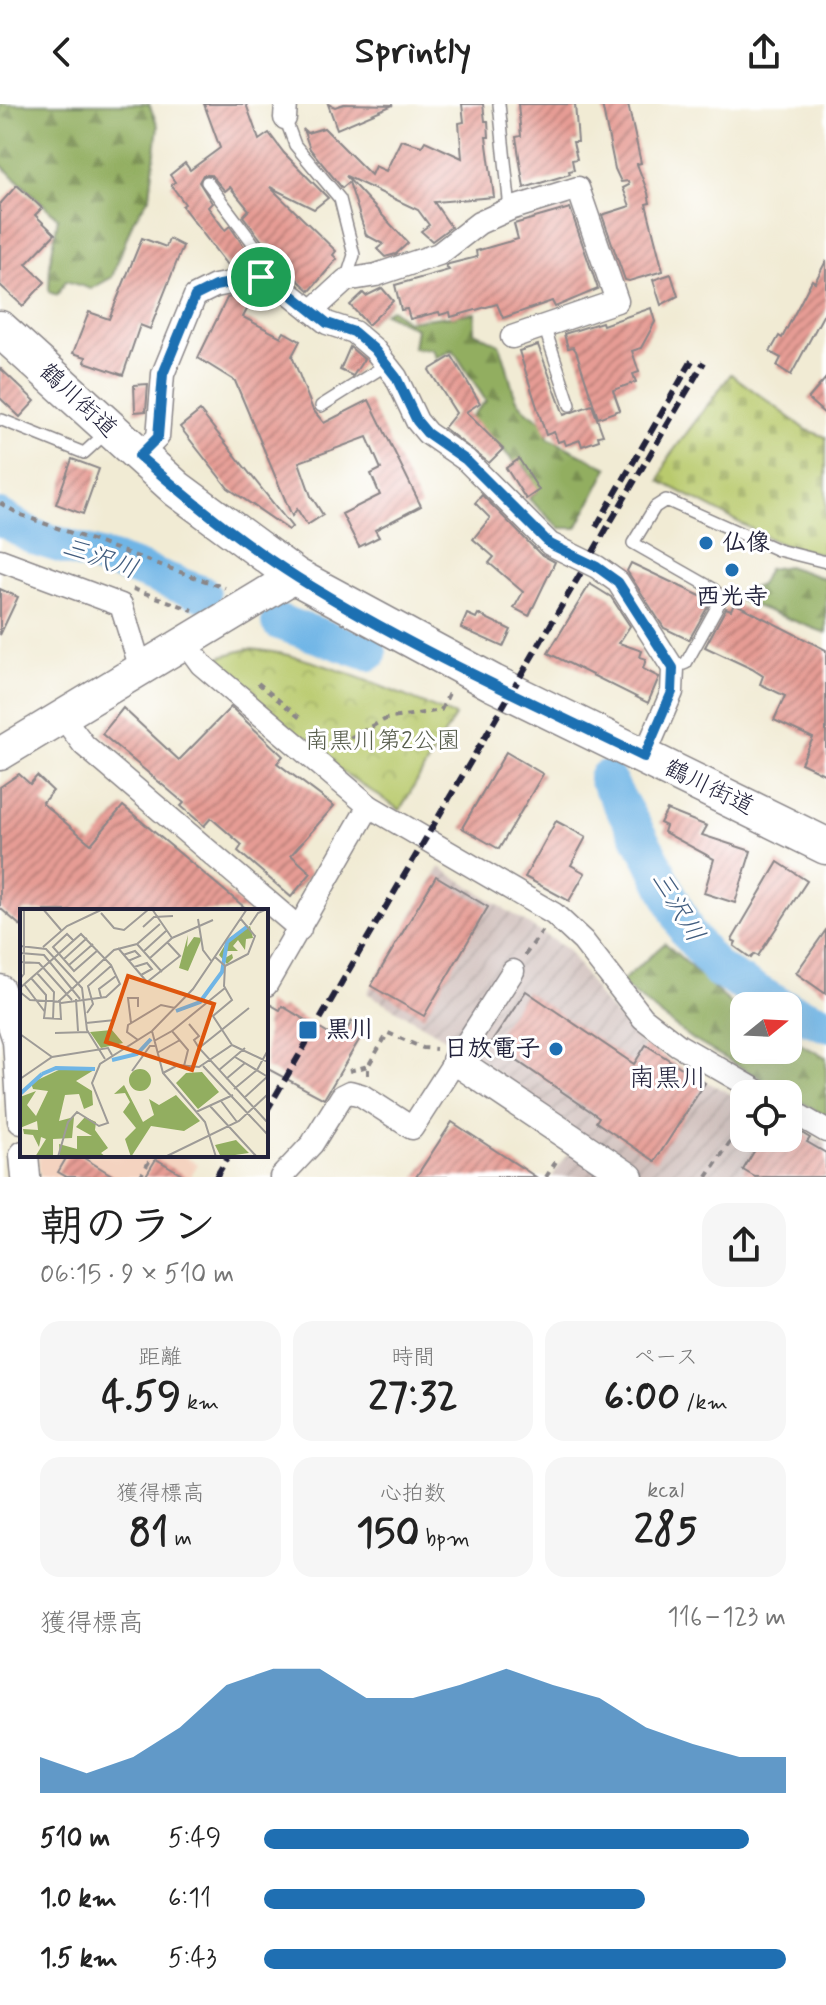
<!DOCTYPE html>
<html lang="ja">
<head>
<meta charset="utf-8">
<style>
  :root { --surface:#fff; --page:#f6f6f6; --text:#222; --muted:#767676; --accent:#1f6fb2 }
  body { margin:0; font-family:Mynerve,"Klee One",sans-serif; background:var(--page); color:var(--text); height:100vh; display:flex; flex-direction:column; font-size:30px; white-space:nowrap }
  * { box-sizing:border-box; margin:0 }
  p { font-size:26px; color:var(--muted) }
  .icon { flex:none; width:44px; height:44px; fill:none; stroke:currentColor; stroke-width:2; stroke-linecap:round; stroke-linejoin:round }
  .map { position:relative; height:1073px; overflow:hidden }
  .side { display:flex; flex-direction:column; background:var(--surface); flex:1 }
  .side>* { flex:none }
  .needle { width:52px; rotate:72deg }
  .fabs { position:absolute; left:730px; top:888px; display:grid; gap:16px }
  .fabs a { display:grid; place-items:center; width:72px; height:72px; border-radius:16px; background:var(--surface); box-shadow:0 8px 32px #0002; font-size:40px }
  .pin { position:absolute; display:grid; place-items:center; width:68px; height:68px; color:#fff; margin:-34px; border:4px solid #fff; border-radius:50%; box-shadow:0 2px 8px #0007 }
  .round { display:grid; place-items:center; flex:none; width:84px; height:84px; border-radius:24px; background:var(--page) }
  .overview { display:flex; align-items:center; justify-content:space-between; height:136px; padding:0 40px }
  h1 { font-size:44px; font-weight:800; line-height:60px }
  .stats { display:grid; grid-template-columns:repeat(3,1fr); gap:12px; height:136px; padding:8px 40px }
  .stats div { display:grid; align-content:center; border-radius:20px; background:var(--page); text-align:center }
  .stats b { font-size:40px; font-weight:800 }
  .stats small { font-size:22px; font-weight:400 }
  .stats p { font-size:22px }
  .chart { height:224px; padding:16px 40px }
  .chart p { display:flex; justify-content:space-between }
  .chart svg { width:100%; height:144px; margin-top:8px; fill:var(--accent); opacity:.7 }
  ul { padding:0 40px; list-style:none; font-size:26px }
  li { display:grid; grid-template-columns:128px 96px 1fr; align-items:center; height:60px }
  li i { height:20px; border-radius:10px; background:var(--accent) }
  header { display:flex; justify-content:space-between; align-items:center; height:104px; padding:0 40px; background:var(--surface); font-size:36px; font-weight:800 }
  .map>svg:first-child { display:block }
  .built { fill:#f4d3c0 }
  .industrial { fill:url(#industrial-furrows) }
  .forest { fill:url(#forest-firs); stroke:#5a684e; stroke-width:2 }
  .cemetery { fill:url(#cemetery-stones); stroke:#6e7654; stroke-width:2 }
  .park { fill:url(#park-crowns); stroke:#6e7654; stroke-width:2 }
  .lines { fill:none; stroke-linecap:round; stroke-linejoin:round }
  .river { stroke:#6fb5e6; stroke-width:36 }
  .building { fill:url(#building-hatch) }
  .service-casing { stroke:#8a8688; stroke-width:14 }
  .minor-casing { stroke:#8a8688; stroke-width:25 }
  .tertiary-casing { stroke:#8a8688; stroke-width:31 }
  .secondary-casing { stroke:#8a8688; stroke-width:35 }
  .primary-casing { stroke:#8a8688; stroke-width:39 }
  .path { stroke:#8a8688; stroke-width:4; stroke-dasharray:6 6; stroke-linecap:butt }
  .service { stroke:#fff; stroke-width:11 }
  .minor { stroke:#fff; stroke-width:22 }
  .tertiary { stroke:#fff; stroke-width:28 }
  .secondary { stroke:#fff; stroke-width:32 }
  .primary { stroke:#fff; stroke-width:36 }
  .rail { stroke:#22223b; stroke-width:6; stroke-dasharray:12 6; stroke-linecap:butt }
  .route-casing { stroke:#fff; stroke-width:16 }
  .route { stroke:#1f6fb2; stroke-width:10 }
  .poi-dot { fill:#1f6fb2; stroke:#fff; stroke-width:3 }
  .labels { text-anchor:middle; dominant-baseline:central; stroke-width:6; stroke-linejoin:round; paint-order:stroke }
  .street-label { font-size:24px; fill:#22223b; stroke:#fff }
  .poi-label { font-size:24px; font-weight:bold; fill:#22223b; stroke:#fff; text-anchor:start }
  .park-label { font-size:24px; fill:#575d4c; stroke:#fff }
  .water-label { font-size:26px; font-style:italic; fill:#415d7f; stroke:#fff }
  .neighbourhood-label { font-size:26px; fill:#22223b; stroke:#fff }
  .inset-river { fill:none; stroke:#6fb5e6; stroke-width:4 }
  .inset-road { fill:none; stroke:#9e9b97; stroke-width:2 }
  .view { fill:#de560e; fill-opacity:0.15; stroke:#de560e; stroke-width:4 }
  .inset-edge { fill:none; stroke:#22223b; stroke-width:4 }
</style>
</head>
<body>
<header><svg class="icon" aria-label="back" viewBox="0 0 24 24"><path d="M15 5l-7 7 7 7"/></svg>Sprintly<svg class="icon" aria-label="share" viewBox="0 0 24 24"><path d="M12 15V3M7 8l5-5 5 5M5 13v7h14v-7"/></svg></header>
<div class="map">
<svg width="826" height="1073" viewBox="0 0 826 1073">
  <defs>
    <pattern id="industrial-furrows" width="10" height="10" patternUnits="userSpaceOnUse" patternTransform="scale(2)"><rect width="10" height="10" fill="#d0c0bc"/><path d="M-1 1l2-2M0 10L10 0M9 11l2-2" fill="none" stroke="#b2a5a2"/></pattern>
    <pattern id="forest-firs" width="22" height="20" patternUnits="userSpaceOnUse" patternTransform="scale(2)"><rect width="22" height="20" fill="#92ae60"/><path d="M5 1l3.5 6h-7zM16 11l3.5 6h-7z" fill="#778d50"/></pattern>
    <pattern id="cemetery-stones" width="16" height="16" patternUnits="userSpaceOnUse" patternTransform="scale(2)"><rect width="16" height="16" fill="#b9ca6d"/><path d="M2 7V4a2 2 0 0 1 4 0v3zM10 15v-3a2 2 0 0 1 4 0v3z" fill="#9fad5f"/></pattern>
    <pattern id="park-crowns" width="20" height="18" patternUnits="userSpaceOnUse" patternTransform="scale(2)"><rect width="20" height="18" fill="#b9ca6d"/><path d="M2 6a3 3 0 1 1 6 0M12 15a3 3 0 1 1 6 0" fill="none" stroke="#9fad5f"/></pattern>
    <pattern id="building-hatch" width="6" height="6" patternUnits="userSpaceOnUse" patternTransform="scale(2)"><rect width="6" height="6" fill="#e69c94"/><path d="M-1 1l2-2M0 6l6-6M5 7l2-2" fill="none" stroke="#ba7f7a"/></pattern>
  </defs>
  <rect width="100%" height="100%" fill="#fff"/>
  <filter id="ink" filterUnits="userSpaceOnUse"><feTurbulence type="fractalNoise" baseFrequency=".0125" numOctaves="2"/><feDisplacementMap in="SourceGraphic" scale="16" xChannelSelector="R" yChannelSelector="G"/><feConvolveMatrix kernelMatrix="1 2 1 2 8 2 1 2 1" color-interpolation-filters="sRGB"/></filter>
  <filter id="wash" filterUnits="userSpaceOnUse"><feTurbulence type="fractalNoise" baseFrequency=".006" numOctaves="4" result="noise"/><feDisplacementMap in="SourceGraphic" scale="32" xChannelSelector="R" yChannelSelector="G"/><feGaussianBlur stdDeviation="1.8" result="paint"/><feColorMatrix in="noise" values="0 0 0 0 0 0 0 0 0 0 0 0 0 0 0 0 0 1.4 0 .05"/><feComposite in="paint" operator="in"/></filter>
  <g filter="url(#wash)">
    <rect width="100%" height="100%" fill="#f1ebd4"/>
    <!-- built -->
    <path class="built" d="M38 1051H183L198 1060 190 1073H40Z"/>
    <!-- industrial -->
    <path class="industrial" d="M440 763 568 846 601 895 648 947 744 997V1034H788V1020L826 1040V1073H552L580 1032 473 950 367 889Z"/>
    <!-- forest -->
    <g class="forest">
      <path d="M0 0H149L158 22 150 92 133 117 112 173 91 185 66 177 57 191 49 188 50 159 58 114 0 60Z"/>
      <path d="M391 205 407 217 475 209 474 228 499 240C517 280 503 298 546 319L548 334 608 364 577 424H560L529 395 537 387 525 361 519 364 500 342 494 345 467 316 486 297 453 246 436 254 432 245 413 244 416 224 384 209Z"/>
      <path d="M787 462 826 475V529L739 496 742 488 760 481 768 465Z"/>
      <path d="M665 839 744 912V946H788V934L826 953V1012L690 934 620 879Z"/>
    </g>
    <!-- cemetery -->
    <path class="cemetery" d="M731 270 807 326 826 333V451L780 440 660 377 668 354Z"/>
    <!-- park -->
    <path class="park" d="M248 545C310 548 396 590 455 612L400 706 331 660 216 560 222 552Z"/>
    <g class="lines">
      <!-- river -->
      <g class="river">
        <path d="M0 413 34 433 135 464 203 490"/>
        <path d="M279 518 369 549"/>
        <path d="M606 674 651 753 687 828 717 865 781 902"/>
        <path d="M788 905 826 920"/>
      </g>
    </g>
    <g id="blocks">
      <!-- building -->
      <g class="building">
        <path d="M204 0H246L259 36 269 29 284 49 328 94 314 105 270 83 336 147 333 151 337 155 310 187 290 169 268 139 265 141 243 112 249 106 230 83 225 87 211 71H203L199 78 212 99 208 103 225 126 230 122 251 153 230 165 182 102 185 100 171 81 175 78 170 71 185 59 190 66 220 44Z"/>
        <path d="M328 0 335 3 344 0 393 1 337 25Z"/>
        <path d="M462 0H483L485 17H488L489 33H486L494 93 434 98 451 123 432 137 421 127 429 121 418 106 346 72 408 139 396 150 385 153 377 145 383 140 366 131 349 78 342 84 310 45 303 25 307 29 324 24 371 71 375 62 386 67 401 36 422 42 425 37 462 54 459 19 464 18Z"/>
        <path d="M518 0H575L578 38H573L577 55 572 56 574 66 569 67 570 70 524 84 516 33 521 32Z"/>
        <path d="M602 0H628L641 59 637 60 648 89 650 99 646 100 663 167 629 177 625 176 602 111 630 102 623 84 629 81 628 77 621 78 615 65Z"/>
        <path d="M17 81 42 104 35 111 55 130 26 160 45 178 23 202 0 181V100Z"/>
        <path d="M570 104 598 185 555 203 552 197 503 214 497 200 451 213 450 208 440 211 439 208 410 215 407 205 401 206 395 181 449 166 446 162 449 160 477 153 476 147 518 135 514 120Z"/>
        <path d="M142 134 166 143 169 135 183 142 150 225 140 221 123 271 85 258 86 253 73 249 89 208 109 215Z"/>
        <path d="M826 157V206L791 271 777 262 781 254 770 248 779 232 782 234 812 176 815 178Z"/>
        <path d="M671 170 678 192 661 201 653 176Z"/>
        <path d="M382 184 393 197 368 221 350 201 363 189 366 192Z"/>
        <path d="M236 192 250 200 243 213 281 233 284 228 300 237 292 252 313 306 324 319 369 296 421 402 375 426 379 433 359 443 342 410 380 391 371 370 381 365 367 333 299 358 311 392 323 411 307 421 297 405 292 412 235 277 198 254 227 194Z"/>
        <path d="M651 204 655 218 641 244 632 247 639 268 633 270 636 278 613 286 620 306 598 314 576 247 573 243 568 244 564 230 602 218 603 221Z"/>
        <path d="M538 241 564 311 592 301 603 331 598 332 599 336 582 342 580 336 566 341 564 336 558 338 554 328 546 331 519 247Z"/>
        <path d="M350 243 364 255 353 272 340 266Z"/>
        <path d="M452 252 480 299 466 308 503 345 489 359 444 324 456 309 429 266Z"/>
        <path d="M0 264 35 297 20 313 0 294Z"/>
        <path d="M826 274V311L808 295Z"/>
        <path d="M148 280 146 307 135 308 134 281Z"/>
        <path d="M200 307 292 423 289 426 228 384 180 323Z"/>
        <path d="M72 355 99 365 83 410 56 400Z"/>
        <path d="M519 355 539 386 526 395 506 364Z"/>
        <path d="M482 391 540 450 555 458 529 512 514 504 523 488 489 459 494 453 473 435 490 414 475 399Z"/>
        <path d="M631 459 711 497 689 536 664 524 627 467Z"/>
        <path d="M590 480 611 493 630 522 619 539 642 547 640 553 646 555 643 565 659 573 648 599 548 549Z"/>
        <path d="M0 485 18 493 0 531Z"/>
        <path d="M734 499 826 546V671L801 659 813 634 774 616 785 592 760 580 763 572 752 565 705 543 726 504 731 506Z"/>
        <path d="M467 510 476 514 478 510 511 526 503 543 461 524Z"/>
        <path d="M231 603 283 652 277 659 334 702 291 751 311 769 291 793 238 747 242 741 211 714 204 722 181 702 184 699 102 630 123 604 179 656Z"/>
        <path d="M506 648 543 670 499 745 462 724Z"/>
        <path d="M19 670 30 680 37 672 53 687 42 699 91 740 123 702 249 807H22V823L0 804V683Z"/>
        <path d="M667 706 707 722 702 731 751 747 735 799 704 789 714 755 664 728 666 722 660 719Z"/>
        <path d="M556 717 586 733 571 761 585 769 569 797 525 773Z"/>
        <path d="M778 758 807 777 758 852 754 850 751 854 734 842 736 838 732 836Z"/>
        <path d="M436 772 488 803 424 912 371 882Z"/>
        <path d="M826 826V890L796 869Z"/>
        <path d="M526 887 634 960 646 941 705 979 655 1057 596 1018 599 1013 491 939Z"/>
        <path d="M266 898 280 906 282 902 340 937 352 917 365 926 324 995 266 964Z"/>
        <path d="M452 1018 536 1073H416Z"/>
        <path d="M788 1021 810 1034 807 1038 826 1049V1073H755L743 1066 762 1034H788Z"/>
        <path d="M68 1051H79L115 1073H67L58 1068Z"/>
        <path d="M156 1055 187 1073H145Z"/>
      </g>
    </g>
  </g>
  <g filter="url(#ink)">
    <use href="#blocks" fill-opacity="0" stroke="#8a8688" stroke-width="2"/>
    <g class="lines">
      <!-- service casing -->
      <g class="service-casing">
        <g id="service">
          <path d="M499 0 510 105"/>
          <path d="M285 14 295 41 340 95 354 151 346 176"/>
          <path d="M207 78 259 147 261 173"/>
          <path d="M544 222 570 301"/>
          <path d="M321 302 386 261"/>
          <path d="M2 316 84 349 106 329"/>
          <path d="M673 564 686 559 722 494 712 484 633 439 655 403 666 396 778 446 826 458"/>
        </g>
      </g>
      <!-- minor casing -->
      <g class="minor-casing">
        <g id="minor">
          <path d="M285 14 286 0"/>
          <path d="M312 207 346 176 376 171 439 150 479 119 510 105 578 84 617 197 512 233"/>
          <path d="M139 352 158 333 163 270 195 192 215 182 261 173 277 179 327 219 354 228 374 245 396 273 417 317 427 329 466 356 550 440 597 463 618 478 673 564 672 588 644 653"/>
          <path d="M0 456 121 501 141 565"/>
          <path d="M185 538 201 560 369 702 266 881"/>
          <path d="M62 612 84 641 300 825"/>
          <path d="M369 702 554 810 583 837 643 914 678 941 763 990"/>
          <path d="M788 1005 826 1027"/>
          <path d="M281 1073 312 1040 342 992 350 988 361 991 412 1024 513 867"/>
        </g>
      </g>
      <!-- tertiary casing -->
      <g class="tertiary-casing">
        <g id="tertiary">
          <path d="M0 885 17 936 22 1016"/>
          <path d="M456 957 629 1073"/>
          <path d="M24 1051 26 1073"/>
        </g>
      </g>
      <!-- secondary casing -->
      <g class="secondary-casing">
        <path id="secondary" d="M0 650 295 472"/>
      </g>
      <!-- primary casing -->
      <g class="primary-casing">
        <path id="primary" d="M0 225 177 385 295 472 493 579 826 742"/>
      </g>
      <!-- path -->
      <g class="path">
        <path d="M0 399 21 411 225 484"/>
        <path d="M133 485 193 506"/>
        <path d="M258 579 300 614"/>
        <path d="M329 645 386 615 441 606 451 585"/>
        <path d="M525 851 543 826"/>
        <path d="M349 967 368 962"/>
        <path d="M368 971V962L388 929 423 944 436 945"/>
        <path d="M140 1073 153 1051"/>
        <path d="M546 1073 559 1053"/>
        <path d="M707 1073 744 1017"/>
      </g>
      <!-- service -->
      <use href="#service" class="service"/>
      <!-- minor -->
      <use href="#minor" class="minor"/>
      <!-- tertiary -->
      <use href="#tertiary" class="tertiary"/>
      <!-- secondary -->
      <use href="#secondary" class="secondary"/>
      <!-- primary -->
      <use href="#primary" class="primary"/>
      <!-- rail -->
      <g class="rail">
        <path d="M596 423 694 253"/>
        <path d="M266 1008 704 258"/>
        <path d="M216 1073 229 1051"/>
      </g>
    </g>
  </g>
  <g class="lines" filter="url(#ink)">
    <!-- route casing -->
    <g class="route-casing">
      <path id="route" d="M261 173 277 179 327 219 354 228 374 245 396 273 417 317 427 329 466 356 550 440 597 463 618 478 673 564 672 588 644 653C527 596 408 543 298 474 242 439 189 395 139 352L158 333 163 270 195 192 215 182Z"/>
    </g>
    <!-- route -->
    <use href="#route" class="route"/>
  </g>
  <!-- markers -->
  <g class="poi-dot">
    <circle cx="706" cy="439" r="8"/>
    <circle cx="732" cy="466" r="8"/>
    <rect x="298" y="916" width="20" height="20" rx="4"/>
    <circle cx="556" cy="945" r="8"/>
  </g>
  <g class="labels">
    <!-- street labels -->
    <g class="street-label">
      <text transform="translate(78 297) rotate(43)">鶴川街道</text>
      <text transform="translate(709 684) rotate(26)">鶴川街道</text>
    </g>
    <!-- poi labels -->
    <g class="poi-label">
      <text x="722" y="439">仏像</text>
      <text x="732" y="493" text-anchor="middle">西光寺</text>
      <text x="326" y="926">黒川</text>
      <text x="540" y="945" text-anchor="end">日放電子</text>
    </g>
    <!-- park labels -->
    <g class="park-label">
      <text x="383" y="637">南黒川第2公園</text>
    </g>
    <!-- water labels -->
    <g class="water-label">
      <text transform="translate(100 455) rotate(19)">三沢川</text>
      <text transform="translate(677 803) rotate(59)">三沢川</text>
    </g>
    <!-- neighbourhood labels -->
    <g class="neighbourhood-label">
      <text x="668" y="975">南黒川</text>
    </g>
  </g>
  <!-- overview -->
  <g transform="translate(20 805)">
    <rect width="248" height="248" fill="#f1ebd4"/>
    <path d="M230 17 233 29 226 30 225 41 218 31 213 37 218 42H207L205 49 212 45 213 49 207 55 199 46 209 29ZM168 26 167 38 174 28 182 29 168 62 159 59ZM92 121 103 134 81 139 70 123ZM45 158 74 161 56 172 72 182 73 196 64 200 59 185 45 186 39 212 54 208 52 229 33 230V248H15L26 230 21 228 19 238 13 226 4 225 3 220 18 221 17 212 0 219V188L16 182 7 196 16 207 28 182 13 180 11 174ZM109 171a11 11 0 1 1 22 0a11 11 0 1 1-22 0ZM182 163 199 183 178 200 156 174 166 164ZM104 176 123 213 134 206 129 190 139 196 156 186 180 212 164 222 131 217 111 248 105 230 116 219 103 203 110 193 105 184 94 185ZM65 208 76 213 75 221 88 239 81 244 86 248H40L39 235 57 240V227H72L56 218ZM216 231 229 244 201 248 195 236Z" fill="#92ae60"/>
    <path class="inset-river" d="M156 102 180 93 202 63 207 33 228 17M92 151 117 145 131 130M22 165 36 159 75 160M0 185 22 165"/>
    <path class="inset-road" d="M23 0 41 21M81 4 94 19 104 21 129 0M178 10 183 41 192 53M230 16 238 4 247 0M123 18 134 8 153 7M152 29 193 11M53 31 47 25 33 38 54 62 78 41M117 35 142 63M0 37 26 40 62 79 67 121 85 150M23 38 47 17 83 0M98 39 127 73 160 47 147 33M124 42 146 22M0 44 24 46 60 90M103 46 115 42 120 47 108 52M195 48 205 57 204 77 212 91 193 107 212 136M130 49 152 29 132 0M44 50 67 29M0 53 19 54 52 91M49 56 73 35M205 57 228 45 235 27 220 9M114 58 127 54 132 60 121 66M17 64 34 83 33 110M0 70 4 65V0M4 75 25 103M0 79 61 25 91 56 100 75 86 88 41 94M0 83 10 91 26 92H33L40 93 41 110 24 109 26 92V86L11 69M81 88 79 80 96 67M56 90 58 122M38 93 94 41 117 35 140 15M67 104 73 95 68 77 91 57M66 114 95 111M111 114 108 89H118V98M169 115 179 127 174 131 179 139 248 214M132 122 143 164 185 213 196 248M152 122 205 79M35 124 68 123M0 125 32 148M118 131 107 123 108 116 141 96 155 99M134 132 152 122 168 141 164 157M179 139 229 99M137 144 160 131M215 148 248 168M183 157 248 226M199 161 225 139M112 162 130 137H135M143 164 158 156 179 158 212 136 248 153M0 170 32 148 88 139 92 146M206 170 225 154M214 180 237 161 248 141M224 189 248 167M201 192 217 213M190 197 237 248M176 203 213 186M38 248 48 213 57 203 79 217 88 214 72 174 80 155 132 122 173 80 227 0M145 248 219 212 248 185"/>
    <path class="view" d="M108 67 194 95 172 161 86 133Z"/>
    <rect width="248" height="248" class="inset-edge"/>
  </g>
</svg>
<div class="fabs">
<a><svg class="needle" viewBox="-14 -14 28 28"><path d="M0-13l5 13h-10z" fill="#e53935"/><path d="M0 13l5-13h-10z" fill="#767676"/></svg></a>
<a><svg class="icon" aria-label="locate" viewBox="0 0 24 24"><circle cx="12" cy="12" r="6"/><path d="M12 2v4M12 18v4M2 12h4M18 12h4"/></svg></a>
</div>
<div class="pin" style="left:261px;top:173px;background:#1e9e55"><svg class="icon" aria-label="arrive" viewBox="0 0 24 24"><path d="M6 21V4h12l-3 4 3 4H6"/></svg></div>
</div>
<section class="side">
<div class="overview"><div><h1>朝のラン</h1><p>06:15 · 9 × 510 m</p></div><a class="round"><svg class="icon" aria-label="share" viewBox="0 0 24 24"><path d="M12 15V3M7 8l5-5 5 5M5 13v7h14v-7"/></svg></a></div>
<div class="stats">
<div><p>距離</p><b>4.59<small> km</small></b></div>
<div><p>時間</p><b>27:32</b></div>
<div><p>ペース</p><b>6:00<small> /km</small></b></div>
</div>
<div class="stats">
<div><p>獲得標高</p><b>81<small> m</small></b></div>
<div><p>心拍数</p><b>150<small> bpm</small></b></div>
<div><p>kcal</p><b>285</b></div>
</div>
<div class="chart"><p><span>獲得標高</span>116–123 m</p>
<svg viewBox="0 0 160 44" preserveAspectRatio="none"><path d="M0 44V33L10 38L20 33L30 24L40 11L50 6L60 6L70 15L80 15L90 11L100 6L110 11L120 15L130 24L140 29L150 33L160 33V44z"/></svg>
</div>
<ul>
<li><b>510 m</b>5:49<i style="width:93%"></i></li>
<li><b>1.0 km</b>6:11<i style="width:73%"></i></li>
<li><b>1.5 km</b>5:43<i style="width:100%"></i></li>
</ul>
</section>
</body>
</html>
